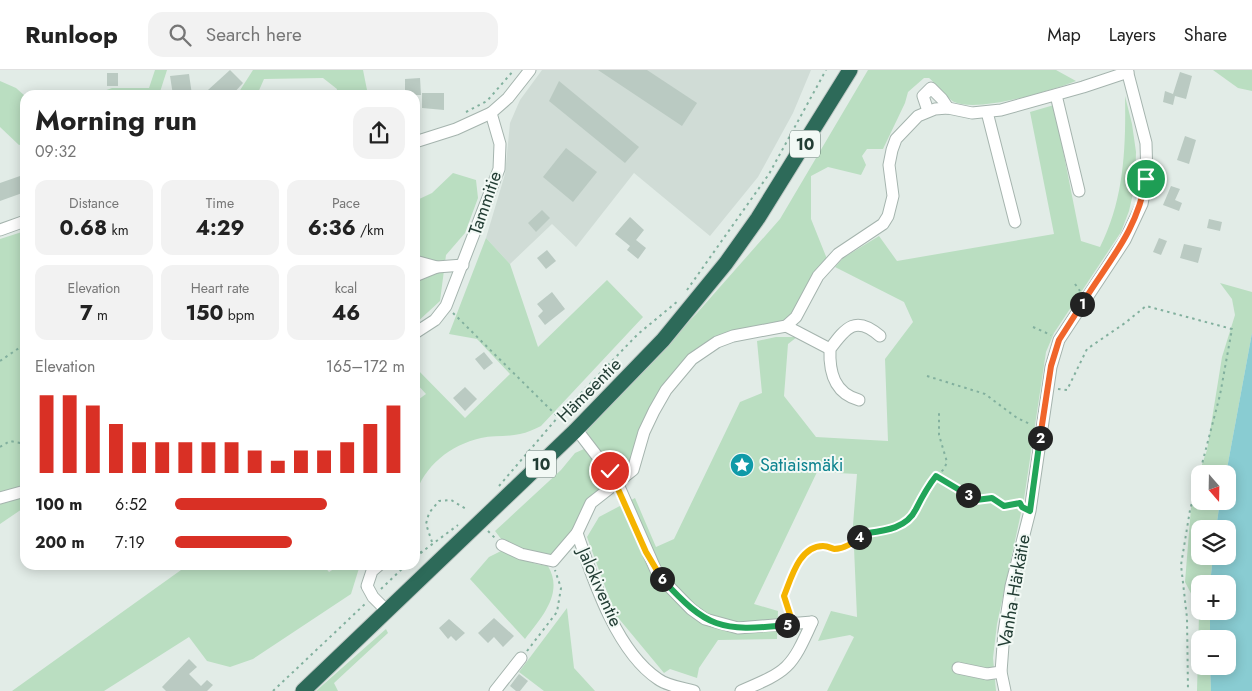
<!DOCTYPE html>
<html lang="en">
<head>
<meta charset="utf-8">
<style>
  :root { --surface:#fff; --page:#f2f2f2; --text:#222; --muted:#767676; --line:#e0e0e0; --accent:#d93025 }
  body { margin:0; font-family:Jost,sans-serif; background:var(--page); color:var(--text); height:100vh; display:flex; flex-direction:column; font-size:19px; white-space:nowrap }
  * { box-sizing:border-box; margin:0 }
  p { font-size:16px; color:var(--muted) }
  .icon { flex:none; width:28px; height:28px; fill:none; stroke:currentColor; stroke-width:2; stroke-linecap:round; stroke-linejoin:round }
  .map { position:relative; flex:1; overflow:hidden }
  .drawer { position:absolute; left:20px; top:20px; width:400px; height:480px; display:flex; flex-direction:column; background:var(--surface); border-radius:15px; box-shadow:0 2px 12px #0003 }
  .drawer>* { flex:none }
  .needle { width:32px; rotate:160deg }
  .fabs { position:absolute; left:1191px; top:395px; display:grid; gap:10px }
  .fabs a { display:grid; place-items:center; width:45px; height:45px; border-radius:10px; background:var(--surface); box-shadow:0 2px 12px #0003; font-size:25px }
  .pin { position:absolute; display:grid; place-items:center; width:42px; height:42px; color:#fff; margin:-21px; border:2px solid #fff; border-radius:50%; box-shadow:0 1px 5px #0007 }
  .km { position:absolute; width:25px; height:25px; margin:-12px; border-radius:50%; background:#222; color:#fff; font-size:14px; line-height:25px; text-align:center }
  .round { display:grid; place-items:center; flex:none; width:52px; height:52px; border-radius:15px; background:var(--page) }
  .summary { display:flex; align-items:center; justify-content:space-between; height:85px; padding:0 15px }
  h1 { font-size:28px; font-weight:700; line-height:38px }
  .metrics { display:grid; grid-template-columns:repeat(3,1fr); gap:8px; height:85px; padding:5px 15px }
  .metrics div { display:grid; align-content:center; border-radius:12px; background:var(--page); text-align:center }
  .metrics b { font-size:21px; font-weight:700 }
  .metrics small { font-size:14px; font-weight:400 }
  .metrics p { font-size:14px }
  .chart { height:140px; padding:10px 15px }
  .chart p { display:flex; justify-content:space-between }
  .chart svg { width:100%; height:90px; margin-top:5px; stroke:var(--accent); stroke-width:6 }
  ul { padding:0 15px; list-style:none; font-size:16px }
  li { display:grid; grid-template-columns:80px 60px 1fr; align-items:center; height:38px }
  li i { height:12px; border-radius:6px; background:var(--accent) }
  header { display:flex; align-items:center; gap:30px; box-sizing:border-box; height:70px; padding:0 25px; background:var(--surface); border-bottom:1px solid var(--line) }
  header strong { font-size:24px }
  nav { display:flex; gap:28px; margin-inline-start:auto; font-size:18px }
  .search { width:350px; height:45px; background:var(--page); display:flex; align-items:center; gap:12px; box-sizing:border-box; padding:0 18px; border-radius:15px; color:var(--muted); font-size:19px }
  .map>svg:first-child { display:block }
  .built { fill:#d0dcd6 }
  .green { fill:#badec1 }
  .water { fill:#89ccd2 }
  .building { fill:#bacac2 }
  .lines { fill:none; stroke-linecap:round; stroke-linejoin:round }
  .minor-casing { stroke:#a5b4ae; stroke-width:13 }
  .highway-casing { stroke:#c1c9c6; stroke-width:17 }
  .path { stroke:#82b09e; stroke-width:2; stroke-dasharray:2.5 4; stroke-linecap:butt }
  .minor { stroke:#fff; stroke-width:11 }
  .highway { stroke:#2d6a59; stroke-width:15 }
  .split-1-casing { stroke:#fff; stroke-width:10 }
  .split-2-casing { stroke:#fff; stroke-width:10 }
  .split-3-casing { stroke:#fff; stroke-width:10 }
  .split-4-casing { stroke:#fff; stroke-width:10 }
  .split-5-casing { stroke:#fff; stroke-width:10 }
  .split-6-casing { stroke:#fff; stroke-width:10 }
  .split-7-casing { stroke:#fff; stroke-width:10 }
  .split-1 { stroke:#f0652b; stroke-width:6 }
  .split-2 { stroke:#f0652b; stroke-width:6 }
  .split-3 { stroke:#22a559; stroke-width:6 }
  .split-4 { stroke:#22a559; stroke-width:6 }
  .split-5 { stroke:#f5b400; stroke-width:6 }
  .split-6 { stroke:#22a559; stroke-width:6 }
  .split-7 { stroke:#f5b400; stroke-width:6 }
  .labels { text-anchor:middle; dominant-baseline:central; stroke-width:4; stroke-linejoin:round; paint-order:stroke }
  .shield { fill:#f2f9f5; stroke:#60756e; stroke-width:1 }
  .shield-label { font-size:16px; font-weight:bold; fill:#223d34 }
  .street-label { font-size:18px; fill:#223d34; stroke:#f2f9f5 }
  .culture-label { font-size:18px; fill:#0d838f; stroke:#f2f9f5; text-anchor:start }
</style>
</head>
<body>
<header>
<strong>Runloop</strong>
<div class="search"><svg class="icon" aria-label="search" viewBox="0 0 24 24"><circle cx="10" cy="10" r="6"/><path d="M15 15l6 6"/></svg>Search here</div>
<nav><a>Map</a><a>Layers</a><a>Share</a></nav>
</header>
<div class="map">
<svg width="1252" height="621" viewBox="0 0 1252 621">
  <rect width="100%" height="100%" fill="#e2ece7"/>
  <!-- built -->
  <path class="built" d="M542 0H811L793 43 758 107 710 166 634 103 576 177 552 154 510 194 486 168 505 104 510 53 520 30Z"/>
  <!-- green -->
  <g class="green">
    <path d="M155 0H167L159 25H93L112 18H149Z"/>
    <path d="M253 0H363L368 25H336L337 19 323 8 264 9 257 25H237Z"/>
    <path d="M868 0H1056L1076 11C1050 21 979 43 954 32 948 29 935 13 929 8H924L908 22 905 33 883 79H867L862 86 866 95 861 105 828 97 811 106V149L827 189 796 240 785 252 715 268 689 286 629 397 624 402H619L587 368V360L697 243 780 149Z"/>
    <path d="M1213 0H1252V21L1238 18Z"/>
    <path d="M0 11 16 18 25 26V73L19 75 0 57Z"/>
    <path d="M1125 26 1132 54 1136 82 1135 115 1129 141 1121 162 1054 263 1046 282 1024 429 997 554 993 588 996 621H827L854 567 850 565 818 571 831 541 857 547 853 455 857 404 817 402 754 534 778 541 777 569 718 570 699 598 697 608 670 599 664 603 615 544 587 467 599 447 635 428 656 477 674 469 740 332 762 323 757 271 776 267H797L788 274 784 326 816 367 888 371 885 289 913 252 904 232 835 197 843 188 879 166 897 191 1054 164 1030 42 1054 35 1081 171 1100 177C1124 130 1126 78 1125 26Z"/>
    <path d="M453 103 476 110 478 128 465 163 446 185 440 231 415 254V131L432 123Z"/>
    <path d="M25 161V437L0 454V169Z"/>
    <path d="M486 168 510 194 538 277 607 210 643 247 541 356C534 359 527 363 520 364 507 367 493 365 481 368 450 375 424 396 415 426V332L426 324 415 312V297L465 348 510 304 477 269 449 264Z"/>
    <path d="M1220 213 1252 222V263L1226 404H1200V431H1220L1216 459H1200V486H1213L1210 514H1200V541H1210V569H1200V596H1210L1211 621H1197L1199 544 1197 535 1185 512 1191 438 1198 406 1207 380 1222 287 1235 245 1232 229Z"/>
    <path d="M584 379 590 380 595 391 593 393 598 399 602 397 610 410 575 461 552 486H547L505 474 495 461 561 400 575 383Z"/>
    <path d="M501 481 536 494 548 496C564 523 542 547 525 569L470 509 489 487Z"/>
    <path d="M188 495H323L329 502 340 495H360L351 524 253 589 230 597 207 591 189 567 104 621H12Z"/>
    <path d="M567 538 574 598 595 621H544L519 602Z"/>
    <path d="M386 559 388 563 334 613 338 621H316Z"/>
  </g>
  <!-- water -->
  <path class="water" d="M1252 263V621H1211L1210 596H1228V569H1210V541H1228V514H1210L1213 486H1228V459H1216L1220 431H1228L1226 404Z"/>
  <!-- building -->
  <g class="building">
    <path d="M230 0 243 13 232 25H211L208 20Z"/>
    <path d="M598 0H647L697 33 682 56Z"/>
    <path d="M1180 2 1192 6 1186 29 1175 26 1173 35 1163 32 1165 21 1173 24Z"/>
    <rect x="107" y="3" width="11" height="13"/>
    <path d="M189 4 192 25H173L170 6Z"/>
    <path d="M420 8 421 25H405V9Z"/>
    <path d="M559 11 639 77 625 93 549 31Z"/>
    <path d="M422 23H444V40L422 38Z"/>
    <path d="M1185 66 1196 70 1189 94 1177 90Z"/>
    <path d="M566 78 597 102 573 132 543 107Z"/>
    <path d="M20 106 25 122 0 131V113Z"/>
    <path d="M1171 116 1180 119 1175 130 1182 133 1179 141 1163 135Z"/>
    <path d="M542 140 550 148 536 162 528 153Z"/>
    <path d="M630 147 644 160 636 170 646 178 638 189 627 180 630 176 615 164Z"/>
    <path d="M1209 149 1222 152 1220 161 1207 158Z"/>
    <path d="M1159 168 1167 171 1161 185 1153 182Z"/>
    <path d="M1184 174 1202 178 1198 193 1180 188Z"/>
    <path d="M547 180 556 191 546 199 537 188Z"/>
    <path d="M552 222 565 239 545 255 538 246 543 241 537 234Z"/>
    <path d="M484 282 493 293 484 300 475 289Z"/>
    <path d="M465 317 477 329 465 341 453 328Z"/>
    <path d="M494 548 514 566 503 577 494 567 488 573 478 563Z"/>
    <path d="M449 549 465 563 456 571 451 566 448 569 439 558Z"/>
    <path d="M189 589 197 597 189 604 201 616 207 610 213 615 207 621H166L162 617Z"/>
    <path d="M519 604 528 611 520 621H516L510 616Z"/>
  </g>
  <g class="lines">
    <!-- minor casing -->
    <g class="minor-casing">
      <g id="minor">
        <path d="M1056 25 1079 121"/>
        <path d="M928 41 923 26 931 18 942 29 948 38"/>
        <path d="M987 42 1015 152"/>
        <path d="M415 72 456 59 491 43"/>
        <path d="M0 160 25 151"/>
        <path d="M415 191 437 197 463 195"/>
        <path d="M415 206 437 197"/>
        <path d="M786 256 830 279"/>
        <path d="M415 263 435 250 446 236 499 99 500 74 491 43 508 28 530 0"/>
        <path d="M859 330C834 323 829 302 830 279 846 257 856 245 880 266"/>
        <path d="M577 360 617 412 658 505 691 539 705 549 738 558 812 552"/>
        <path d="M0 428 25 421"/>
        <path d="M577 463C593 509 616 581 658 609 667 616 683 618 694 621"/>
        <path d="M502 475 521 484 553 491 577 463 591 433 633 400 644 362 654 341 666 320 692 289 717 272 733 266 786 256 796 247 818 206 838 184 883 154 888 146 893 126 889 95 892 80 896 69 918 46 935 39 948 38 972 43 1001 40 1083 17 1128 2"/>
        <path d="M379 495 372 501 367 516 373 527 387 541"/>
        <path d="M958 598 987 604 1001 602"/>
        <path d="M495 621 521 588"/>
        <path d="M741 621C788 601 791 599 812 552"/>
        <path d="M1005 621 1001 602 1004 562 1011 516 1030 441 1051 297 1059 270 1125 170 1142 134 1147 109 1146 73 1127 0"/>
      </g>
    </g>
    <!-- highway casing -->
    <g class="highway-casing">
      <path id="highway" d="M303 621 575 361 663 270 726 193 758 148 850 0"/>
    </g>
    <!-- path -->
    <g class="path">
      <path d="M466 42 487 31 514 0"/>
      <path d="M1075 214 1080 221"/>
      <path d="M687 220 769 104 826 0"/>
      <path d="M453 243 558 347"/>
      <path d="M1033 257 1051 265"/>
      <path d="M0 291 25 274"/>
      <path d="M927 306 985 324 1017 348 1030 354"/>
      <path d="M1058 319 1067 320 1087 279 1125 253 1146 236 1232 259 1220 325 1190 440 1181 495 1187 548 1188 621"/>
      <path d="M0 377 10 371 25 374"/>
      <path d="M937 406 944 399 947 392 939 365V341"/>
      <path d="M499 416 558 347 638 264 678 231"/>
      <path d="M488 461 495 468"/>
      <path d="M432 472 426 454 429 443 439 431 451 430 468 440"/>
      <path d="M421 481 423 487"/>
      <path d="M415 487 458 455"/>
      <path d="M381 519 406 495"/>
      <path d="M789 544 784 526C791 509 799 475 824 475 831 476 838 481 846 477 853 474 857 465 864 464 876 461 890 462 901 455 918 445 924 421 937 406L976 429 992 428 1004 435 1020 434"/>
      <path d="M527 581 557 542 561 518 555 500"/>
      <path d="M273 621 366 533"/>
    </g>
    <!-- minor -->
    <use href="#minor" class="minor"/>
    <!-- highway -->
    <use href="#highway" class="highway"/>
  </g>
  <g class="lines">
    <!-- split-1 casing -->
    <g class="split-1-casing">
      <path id="split-1" d="M1082 234C1109 190 1137 162 1146 109"/>
    </g>
    <!-- split-2 casing -->
    <g class="split-2-casing">
      <path id="split-2" d="M1040 368 1051 296 1059 270 1082 234"/>
    </g>
    <!-- split-3 casing -->
    <g class="split-3-casing">
      <path id="split-3" d="M968 425 976 430 992 428 1004 436 1020 433 1022 437 1030 441 1040 368"/>
    </g>
    <!-- split-4 casing -->
    <g class="split-4-casing">
      <path id="split-4" d="M859 467 861 464C881 461 906 460 916 439 922 427 928 416 936 406L968 425"/>
    </g>
    <!-- split-5 casing -->
    <g class="split-5-casing">
      <path id="split-5" d="M787 555 793 554 784 526C791 509 799 476 823 476 827 476 831 478 834 479 845 479 852 473 859 467"/>
    </g>
    <!-- split-6 casing -->
    <g class="split-6-casing">
      <path id="split-6" d="M662 509C707 558 720 562 787 555"/>
    </g>
    <!-- split-7 casing -->
    <g class="split-7-casing">
      <path id="split-7" d="M610 401 646 482 662 509"/>
    </g>
    <!-- split-1 -->
    <use href="#split-1" class="split-1"/>
    <!-- split-2 -->
    <use href="#split-2" class="split-2"/>
    <!-- split-3 -->
    <use href="#split-3" class="split-3"/>
    <!-- split-4 -->
    <use href="#split-4" class="split-4"/>
    <!-- split-5 -->
    <use href="#split-5" class="split-5"/>
    <!-- split-6 -->
    <use href="#split-6" class="split-6"/>
    <!-- split-7 -->
    <use href="#split-7" class="split-7"/>
  </g>
  <!-- icons -->
  <defs>
    <g id="sight-disc" transform="scale(1.25)"><circle r="9.5" fill="#0f9aa8" stroke="#f2f9f5"/><path d="M0-6L1.8-2.2L6-1.7L2.9 1.2L3.7 5.4L0 3.3L-3.7 5.4L-2.9 1.2L-6-1.7L-1.8-2.2Z" fill="#fff"/></g>
  </defs>
  <g fill-rule="evenodd">
    <use href="#sight-disc" x="742" y="395"/>
  </g>
  <g class="labels">
    <!-- shield labels -->
    <g class="shield">
      <rect x="790" y="60.5" width="30" height="27" rx="4"/>
      <rect x="526" y="380.5" width="30" height="27" rx="4"/>
    </g>
    <g class="shield-label">
      <text x="805" y="74">10</text>
      <text x="541" y="394">10</text>
    </g>
    <!-- street labels -->
    <g class="street-label">
      <text transform="translate(485 133) rotate(-71)">Tammitie</text>
      <text transform="translate(589 320) rotate(-45)">Hämeentie</text>
      <text transform="translate(600 517) rotate(66)">Jalokiventie</text>
      <text transform="translate(1014 521) rotate(-80)">Vanha Härkätie</text>
    </g>
    <!-- culture labels -->
    <g class="culture-label">
      <text x="760" y="395">Satiaismäki</text>
    </g>
  </g>
</svg>
<div class="fabs">
<a><svg class="needle" viewBox="-14 -14 28 28"><path d="M0-13l5 13h-10z" fill="#e53935"/><path d="M0 13l5-13h-10z" fill="#767676"/></svg></a>
<a><svg class="icon" aria-label="layers" viewBox="0 0 24 24"><path d="M12 4l9 5-9 5-9-5zM3 14l9 5 9-5"/></svg></a>
<a>+</a>
<a>−</a>
</div>
<div class="pin" style="left:1146px;top:109px;background:#1e9e55"><svg class="icon" aria-label="arrive" viewBox="0 0 24 24"><path d="M6 21V4h12l-3 4 3 4H6"/></svg></div>
<div class="pin" style="left:610px;top:401px;background:#d93025"><svg class="icon" aria-label="check" viewBox="0 0 24 24"><path d="M5 12l5 5 9-10"/></svg></div>
<b class="km" style="left:1082px;top:234px">1</b>
<b class="km" style="left:1040px;top:368px">2</b>
<b class="km" style="left:968px;top:425px">3</b>
<b class="km" style="left:859px;top:467px">4</b>
<b class="km" style="left:787px;top:555px">5</b>
<b class="km" style="left:662px;top:509px">6</b>
<section class="drawer">
<div class="summary"><div><h1>Morning run</h1><p>09:32</p></div><a class="round"><svg class="icon" aria-label="share" viewBox="0 0 24 24"><path d="M12 15V3M7 8l5-5 5 5M5 13v7h14v-7"/></svg></a></div>
<div class="metrics">
<div><p>Distance</p><b>0.68<small> km</small></b></div>
<div><p>Time</p><b>4:29</b></div>
<div><p>Pace</p><b>6:36<small> /km</small></b></div>
</div>
<div class="metrics">
<div><p>Elevation</p><b>7<small> m</small></b></div>
<div><p>Heart rate</p><b>150<small> bpm</small></b></div>
<div><p>kcal</p><b>46</b></div>
</div>
<div class="chart"><p><span>Elevation</span>165–172 m</p>
<svg viewBox="0 0 160 44" preserveAspectRatio="none"><path d="M5 44V6M15 44V6M25 44V11M35 44V20M45 44V29M55 44V29M65 44V29M75 44V29M85 44V29M95 44V33M105 44V38M115 44V33M125 44V33M135 44V29M145 44V20M155 44V11"/></svg>
</div>
<ul>
<li><b>100 m</b>6:52<i style="width:66%"></i></li>
<li><b>200 m</b>7:19<i style="width:51%"></i></li>
</ul>
</section>
</div>
</body>
</html>
